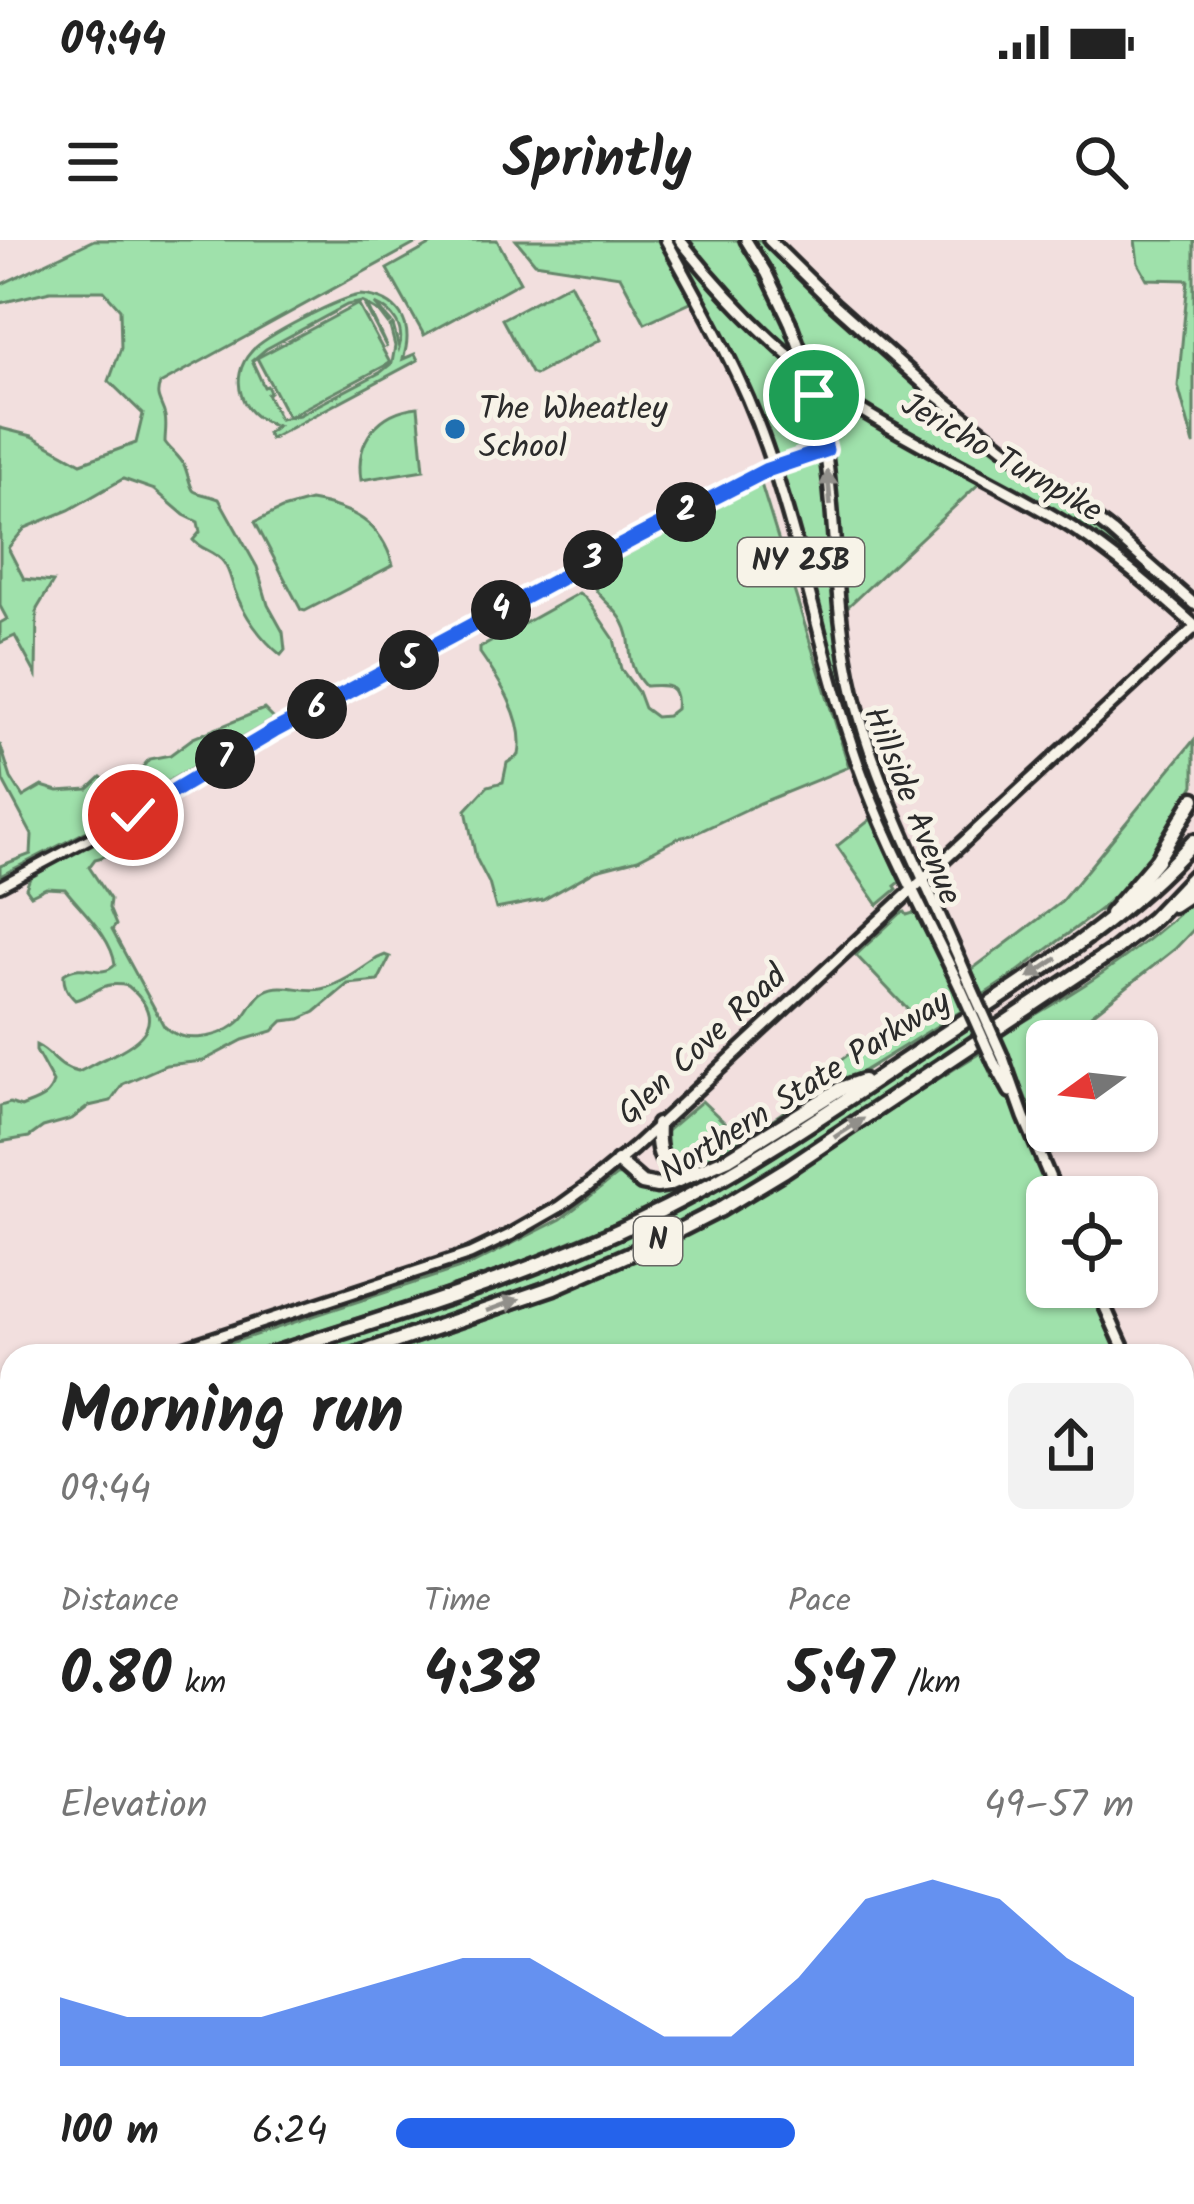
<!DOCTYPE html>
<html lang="en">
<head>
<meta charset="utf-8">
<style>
  :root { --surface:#fff; --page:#f2f2f2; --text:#222; --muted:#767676; --accent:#2563eb }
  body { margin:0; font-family:Kalam,sans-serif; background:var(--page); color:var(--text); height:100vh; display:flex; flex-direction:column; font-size:45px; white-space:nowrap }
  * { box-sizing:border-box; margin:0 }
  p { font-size:39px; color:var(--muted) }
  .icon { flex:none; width:66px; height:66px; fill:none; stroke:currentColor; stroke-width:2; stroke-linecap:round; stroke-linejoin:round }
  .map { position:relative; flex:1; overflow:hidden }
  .drawer { position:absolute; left:0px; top:1104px; width:1194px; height:861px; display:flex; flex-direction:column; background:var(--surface); border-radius:36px 36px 0 0; box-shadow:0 3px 9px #0004 }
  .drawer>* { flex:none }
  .needle { width:78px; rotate:255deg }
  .buttons { position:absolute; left:1026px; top:780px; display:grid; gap:24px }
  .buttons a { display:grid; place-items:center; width:132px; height:132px; border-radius:18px; background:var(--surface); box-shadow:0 3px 9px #0004; font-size:60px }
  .pin { position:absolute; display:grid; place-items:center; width:102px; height:102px; color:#fff; margin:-51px; border:6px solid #fff; border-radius:50%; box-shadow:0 3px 12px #0007 }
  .km { position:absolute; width:60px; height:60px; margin:-30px; border-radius:50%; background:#222; color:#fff; font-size:33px; line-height:60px; text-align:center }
  .round { display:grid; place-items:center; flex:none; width:126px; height:126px; border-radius:18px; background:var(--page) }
  .headline { display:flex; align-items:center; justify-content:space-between; height:204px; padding:0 60px }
  h1 { font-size:66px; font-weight:800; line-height:90px }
  .metrics { display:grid; grid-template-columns:repeat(3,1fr); gap:18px; height:204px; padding:12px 60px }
  .metrics div { display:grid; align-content:center }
  .metrics b { font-size:60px; font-weight:800 }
  .metrics small { font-size:33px; font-weight:400 }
  .metrics p { font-size:33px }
  .chart { height:336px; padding:24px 60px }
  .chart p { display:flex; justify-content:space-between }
  .chart svg { width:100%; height:216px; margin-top:12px; fill:var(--accent); opacity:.7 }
  ul { padding:0 60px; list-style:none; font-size:39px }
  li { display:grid; grid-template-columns:192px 144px 1fr; align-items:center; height:90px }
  li i { height:30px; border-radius:15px; background:var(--accent) }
  .status { display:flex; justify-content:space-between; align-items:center; height:84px; padding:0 60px; background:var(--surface); direction:ltr }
  .status svg { height:33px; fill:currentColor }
  header { display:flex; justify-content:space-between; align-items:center; height:156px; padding:0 60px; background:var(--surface); font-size:54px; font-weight:800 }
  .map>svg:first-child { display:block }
  .green { fill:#9fe1ab; stroke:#65866b; stroke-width:3; fill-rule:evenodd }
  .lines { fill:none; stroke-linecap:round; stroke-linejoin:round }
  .tertiary-casing { stroke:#2b2b2b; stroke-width:16 }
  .secondary-casing { stroke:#2b2b2b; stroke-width:18 }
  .primary-casing { stroke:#2b2b2b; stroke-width:18 }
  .motorway-casing { stroke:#2b2b2b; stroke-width:21 }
  .tertiary { stroke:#f7f3e8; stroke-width:8 }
  .secondary { stroke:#f7f3e8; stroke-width:9 }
  .primary { stroke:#f7f3e8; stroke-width:9 }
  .motorway { stroke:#f7f3e8; stroke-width:12 }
  .primary-bridge-casing { stroke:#2b2b2b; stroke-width:18; stroke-linecap:butt }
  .primary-bridge { stroke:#f7f3e8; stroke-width:9 }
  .oneway { fill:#918f8a }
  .route-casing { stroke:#fff; stroke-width:24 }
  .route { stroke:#2563eb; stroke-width:15 }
  .poi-dot { fill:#1f6fb2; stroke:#f7f3e8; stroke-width:4.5 }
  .labels { text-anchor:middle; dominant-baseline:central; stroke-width:10; stroke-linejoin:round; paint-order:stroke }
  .shield { fill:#f7f3e8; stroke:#686764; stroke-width:3 }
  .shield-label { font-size:30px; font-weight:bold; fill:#2b2b2b }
  .poi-label { font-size:33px; fill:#2b2b2b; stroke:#f7f3e8; text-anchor:start }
  .street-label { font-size:33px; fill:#2b2b2b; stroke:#f7f3e8 }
</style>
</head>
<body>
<div class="status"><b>09:44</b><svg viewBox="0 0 49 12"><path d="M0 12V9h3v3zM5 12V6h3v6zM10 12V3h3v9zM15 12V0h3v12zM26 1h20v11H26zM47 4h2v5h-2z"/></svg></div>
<header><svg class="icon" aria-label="menu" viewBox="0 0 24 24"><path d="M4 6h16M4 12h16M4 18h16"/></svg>Sprintly<svg class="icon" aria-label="search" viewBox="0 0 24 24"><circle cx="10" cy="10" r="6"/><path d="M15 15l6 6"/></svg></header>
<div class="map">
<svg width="1194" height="1964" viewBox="0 0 1194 1964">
  <rect width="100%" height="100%" fill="#f2dfde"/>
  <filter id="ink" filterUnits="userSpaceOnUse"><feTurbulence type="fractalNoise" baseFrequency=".00833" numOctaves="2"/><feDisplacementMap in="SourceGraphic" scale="24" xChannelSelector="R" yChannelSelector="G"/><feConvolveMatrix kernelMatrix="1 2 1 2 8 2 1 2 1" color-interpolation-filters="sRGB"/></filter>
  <g filter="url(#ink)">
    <!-- green -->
    <g class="green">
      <path d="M94 0H422L160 144C154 158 162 163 165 176 167 185 165 193 165 202 171 211 181 217 185 227 196 260 187 248 219 259L257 327 268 365 283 392 285 410 281 415C261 399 244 375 235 351 231 341 230 332 224 323 215 310 202 311 193 300L200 292 198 282 184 275 155 250 123 239 69 270 25 288 8 308 24 339 53 342 37 369 36 435 15 396 0 403V383L7 379 0 366V188L32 196 81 223 136 203 143 174 109 141 121 108 120 69 104 51H50L0 63V45Z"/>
      <path d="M439 0H497L520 42 424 95 387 29Z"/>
      <path d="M516 0H666L685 33 699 26 680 0H769L872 99 1144 319 1133 332 1107 312 984 239 840 374 845 414 885 547 869 554 767 209 697 59 645 83 620 36 535 23Z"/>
      <path d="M1135 0H1194V205L1178 146 1188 40 1147 39 1138 23Z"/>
      <path d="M570 43 600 100 535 135 531 133 502 79Z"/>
      <path d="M361 55C399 58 415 84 403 119L415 114 418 120 270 199 267 193 277 186C261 181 248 174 242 157 236 141 240 124 251 112 264 96 341 57 361 55ZM362 62 366 64 365 66 387 108 367 65 379 72 388 84 391 82 375 64C394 72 405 89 399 108L393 85 390 87 395 106 392 123 381 132 299 175 280 179 267 154 270 152 267 146 264 147 252 121 266 109 347 65Z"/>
      <path d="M358 64 390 123 288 177 257 118Z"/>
      <path d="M418 167 424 230 361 240C355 201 378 171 418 167Z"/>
      <path d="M761 244 849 527 760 563 692 595 678 598 638 619 596 630 543 660 496 669 489 643 476 618 466 570 488 546 503 542 507 523 519 515C526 480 499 440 480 413V408L579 353 586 358 614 399 621 429 638 452 644 468 656 477 667 476 676 469C679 442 665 445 645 446 622 421 636 406 623 382 613 363 593 357 590 334L747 247Z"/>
      <path d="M310 261C352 268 381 282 393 325L305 371 301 370 255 282 282 269Z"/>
      <path d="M264 469 274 479 145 555 139 551 135 537 149 519 170 515 193 498Z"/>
      <path d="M1194 500V545L1163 601 1141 630 1101 669 1012 736 983 755 971 730 1060 663Z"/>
      <path d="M0 504 11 538 23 557 42 546 58 551 88 549 101 537C112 545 119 562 116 576L0 636V626L31 614 32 595 3 541Z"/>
      <path d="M137 577 145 579C149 607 137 595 121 603 109 610 109 617 95 619L89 627 110 659 109 668 116 685 112 690 164 786C183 806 223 798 241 780 250 771 254 757 265 751 282 741 303 753 321 749 340 745 362 729 378 718L385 715 390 717 378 741 348 744 315 772 300 779 283 781 273 791 243 800 203 821 166 825 123 844 111 861 89 866 72 879 43 887 29 897 0 902V866L10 863 21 867C35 861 50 858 53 842L36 811V805C53 813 57 828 78 832 88 828 96 822 106 818 142 802 169 781 128 746 101 740 97 754 75 760 67 752 63 745 64 734 85 720 100 740 115 725 112 697 82 671 65 649L46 648 31 655 26 648 30 638Z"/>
      <path d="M871 579 900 642 895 646 897 649 878 665 837 606Z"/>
      <path d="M1194 660V689L1175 709 1091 775 1088 784 1091 801H1047V868L1035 873 1052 913 1049 915 1000 795C1073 754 1132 718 1194 660Z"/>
      <path d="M905 672 907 675 913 673 917 675 958 755 963 770 750 901 708 923 694 928H684L667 918 662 895 702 861 743 900 792 866 790 861C799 842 823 832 841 820 849 815 855 807 863 802 886 791 892 794 908 770L856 715 901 673Z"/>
      <path d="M970 786 974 794C862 869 751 951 628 1006 530 1050 427 1082 325 1116H293C423 1072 553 1033 677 971 780 920 874 850 970 786Z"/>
      <path d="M982 812 991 835 994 823 1024 877 1058 957H1047V1047H1096L1127 1116H379C498 1078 617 1036 726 974 813 924 895 864 982 812Z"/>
      <path d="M624 935C649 957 662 950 690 940L692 945 632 976 523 1021 429 1055 239 1116H191L472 1024 561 979 616 936Z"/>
      <path d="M12 1236V1525L0 1530V1240Z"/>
    </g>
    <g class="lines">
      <!-- tertiary casing -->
      <g class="tertiary-casing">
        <path id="tertiary" d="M0 646 124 580 275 490 639 296 773 227 826 210"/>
      </g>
      <!-- secondary casing -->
      <g class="secondary-casing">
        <g id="secondary">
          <path d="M1182 1805 1194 1800"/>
          <path d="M773 1964 796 1953"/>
        </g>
      </g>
      <!-- primary casing -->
      <g class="primary-casing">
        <g id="primary">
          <path d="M666 0C703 67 741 134 766 206 803 310 822 420 858 524 885 601 926 675 961 749"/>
          <path d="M680 0C730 63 786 120 853 165 923 210 1000 243 1071 287 1115 315 1155 350 1194 385"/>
          <path d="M746 0 767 34 790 82"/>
          <path d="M769 0 834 64 935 154 1112 292 1194 364"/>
          <path d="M821 185C838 273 832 364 853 451 877 553 930 648 970 744"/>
          <path d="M1003 818 1024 877 1058 957"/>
          <path d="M994 823 1010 852"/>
          <path d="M1096 1047 1127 1116"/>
          <path d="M159 1116 470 1014 510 995 559 967 588 946 634 908 1194 388"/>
          <path d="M0 1167 12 1163"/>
          <path d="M1182 1237 1194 1262"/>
        </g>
      </g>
      <!-- motorway casing -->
      <g class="motorway-casing">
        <g id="motorway">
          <path d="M1173 665 1194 651"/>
          <path d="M1111 674 1157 620 1194 559"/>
          <path d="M658 885C656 915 662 931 694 934"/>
          <path d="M618 922 642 943 657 946 669 944 729 918 840 849 863 841"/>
          <path d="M268 1116C399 1073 531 1035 654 974 758 923 853 854 949 791 1036 734 1124 679 1194 601"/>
          <path d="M353 1116 554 1047 650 1005 719 970 785 930 1113 711 1153 679 1194 636"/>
          <path d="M0 1204 12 1200"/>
          <path d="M0 1231 12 1227"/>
        </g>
      </g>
      <!-- tertiary -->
      <use href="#tertiary" class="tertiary"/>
      <!-- secondary -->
      <use href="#secondary" class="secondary"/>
      <!-- primary -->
      <use href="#primary" class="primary"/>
      <!-- motorway -->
      <use href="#motorway" class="motorway"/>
      <!-- primary-bridge casing -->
      <g class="primary-bridge-casing">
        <g id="primary-bridge">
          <path d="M790 82 807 128 821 185"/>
          <path d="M970 744 1003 818"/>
          <path d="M961 749 994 823"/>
        </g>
      </g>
      <!-- primary-bridge -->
      <use href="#primary-bridge" class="primary-bridge"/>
    </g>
    <!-- one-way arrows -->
    <defs><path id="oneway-solid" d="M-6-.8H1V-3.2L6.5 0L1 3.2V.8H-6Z" transform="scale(3)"/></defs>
    <g class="oneway">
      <use href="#oneway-solid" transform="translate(829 248) rotate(-95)"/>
      <use href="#oneway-solid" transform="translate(1043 728) rotate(146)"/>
      <use href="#oneway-solid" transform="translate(849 888) rotate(-33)"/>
      <use href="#oneway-solid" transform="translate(503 1065) rotate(-20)"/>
    </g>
  </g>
  <g class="lines" filter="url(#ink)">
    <!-- route casing -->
    <g class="route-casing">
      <path id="route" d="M133 575 274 491 639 296 767 230 826 210 814 155"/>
    </g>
    <!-- route -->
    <use href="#route" class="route"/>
  </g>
  <!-- markers -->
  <circle class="poi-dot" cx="455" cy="189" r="12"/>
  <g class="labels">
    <!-- shield labels -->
    <g class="shield">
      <rect x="738" y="298" width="126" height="48" rx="9"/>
      <rect x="634" y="977" width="48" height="48" rx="9"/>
    </g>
    <g class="shield-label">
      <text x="801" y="322">NY 25B</text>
      <text x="658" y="1001">N</text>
    </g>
    <!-- poi labels -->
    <g class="poi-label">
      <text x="479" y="170">The Wheatley<tspan x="479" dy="38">School</tspan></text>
    </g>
    <!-- street labels -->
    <g class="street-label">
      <text transform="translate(1001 219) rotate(30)">Jericho Turnpike</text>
      <text transform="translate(911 566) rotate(68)">Hillside Avenue</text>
      <text transform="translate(703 806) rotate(-43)">Glen Cove Road</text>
      <text transform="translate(806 848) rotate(-32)">Northern State Parkway</text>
    </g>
  </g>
</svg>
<div class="buttons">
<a><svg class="needle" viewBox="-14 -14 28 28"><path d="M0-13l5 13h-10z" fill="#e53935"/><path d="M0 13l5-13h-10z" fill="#767676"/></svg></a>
<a><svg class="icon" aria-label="locate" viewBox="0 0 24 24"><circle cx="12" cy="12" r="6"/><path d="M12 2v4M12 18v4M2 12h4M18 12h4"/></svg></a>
</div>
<div class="pin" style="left:814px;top:155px;background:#1e9e55"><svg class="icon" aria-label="arrive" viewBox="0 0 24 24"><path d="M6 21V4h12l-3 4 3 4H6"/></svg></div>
<div class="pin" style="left:133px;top:575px;background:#d93025"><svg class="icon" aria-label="check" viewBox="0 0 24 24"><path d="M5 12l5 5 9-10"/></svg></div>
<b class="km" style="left:686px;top:272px">2</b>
<b class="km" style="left:593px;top:320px">3</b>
<b class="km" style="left:501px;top:370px">4</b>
<b class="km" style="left:409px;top:420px">5</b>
<b class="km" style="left:317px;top:469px">6</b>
<b class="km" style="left:225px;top:519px">7</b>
<section class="drawer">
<div class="headline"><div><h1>Morning run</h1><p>09:44</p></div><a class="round"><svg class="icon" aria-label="share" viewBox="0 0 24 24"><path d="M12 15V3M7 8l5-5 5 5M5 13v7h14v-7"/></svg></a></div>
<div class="metrics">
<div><p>Distance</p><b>0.80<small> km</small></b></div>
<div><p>Time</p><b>4:38</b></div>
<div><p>Pace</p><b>5:47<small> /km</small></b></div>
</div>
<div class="chart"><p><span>Elevation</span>49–57 m</p>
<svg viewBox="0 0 160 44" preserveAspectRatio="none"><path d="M0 44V30L10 34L20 34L30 34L40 30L50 26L60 22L70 22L80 30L90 38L100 38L110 26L120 10L130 6L140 10L150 22L160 30V44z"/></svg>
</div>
<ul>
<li><b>100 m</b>6:24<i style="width:54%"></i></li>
</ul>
</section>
</div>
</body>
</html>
